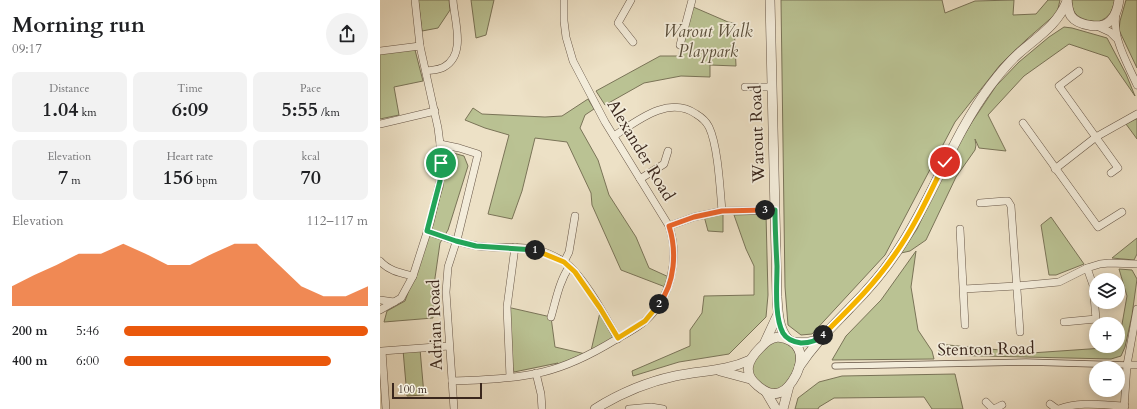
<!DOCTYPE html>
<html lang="en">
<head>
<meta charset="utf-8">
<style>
  :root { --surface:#fff; --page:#f2f2f2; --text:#202124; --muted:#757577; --accent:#ea580c }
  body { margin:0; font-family:Cardo,serif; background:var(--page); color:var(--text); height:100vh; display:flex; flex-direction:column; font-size:15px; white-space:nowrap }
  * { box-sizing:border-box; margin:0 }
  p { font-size:13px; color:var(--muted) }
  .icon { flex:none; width:22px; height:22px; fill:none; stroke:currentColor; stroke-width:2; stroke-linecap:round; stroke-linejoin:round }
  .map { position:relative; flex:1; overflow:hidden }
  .side { display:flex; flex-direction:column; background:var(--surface); width:380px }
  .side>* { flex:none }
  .buttons { position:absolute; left:709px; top:273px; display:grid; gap:8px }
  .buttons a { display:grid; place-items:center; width:36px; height:36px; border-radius:50%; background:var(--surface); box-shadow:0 2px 10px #0003; font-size:20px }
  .scale { position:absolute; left:12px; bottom:10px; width:90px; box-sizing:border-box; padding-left:4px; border:2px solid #3a271d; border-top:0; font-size:11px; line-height:14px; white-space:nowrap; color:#3a271d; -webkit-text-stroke:3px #f3ecda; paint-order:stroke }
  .pin { position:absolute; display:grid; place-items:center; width:34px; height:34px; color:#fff; margin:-17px; border:2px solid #fff; border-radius:50%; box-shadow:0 1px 4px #0007 }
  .km { position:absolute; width:20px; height:20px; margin:-10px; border-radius:50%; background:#222; color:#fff; font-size:11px; line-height:20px; text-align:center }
  .round { display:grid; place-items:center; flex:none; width:42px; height:42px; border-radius:21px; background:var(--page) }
  .overview { display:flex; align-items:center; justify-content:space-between; height:68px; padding:0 12px }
  h1 { font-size:22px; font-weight:700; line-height:30px }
  .stats { display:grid; grid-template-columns:repeat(3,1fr); gap:6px; height:68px; padding:4px 12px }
  .stats div { display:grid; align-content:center; border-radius:8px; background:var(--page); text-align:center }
  .stats b { font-size:20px; font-weight:700 }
  .stats small { font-size:11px; font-weight:400 }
  .stats p { font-size:11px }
  .chart { height:112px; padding:8px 12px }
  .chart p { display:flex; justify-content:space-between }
  .chart svg { width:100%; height:72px; margin-top:4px; fill:var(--accent); opacity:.7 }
  ul { padding:0 12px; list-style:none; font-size:13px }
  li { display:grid; grid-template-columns:64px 48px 1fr; align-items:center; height:30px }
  li i { height:10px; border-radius:5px; background:var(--accent) }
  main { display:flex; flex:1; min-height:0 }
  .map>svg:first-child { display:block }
  .green { fill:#bac293; stroke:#7a7458 }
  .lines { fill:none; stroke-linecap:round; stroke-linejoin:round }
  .pedestrian-casing { stroke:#675647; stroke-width:7 }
  .minor-casing { stroke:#675647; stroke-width:8 }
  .tertiary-casing { stroke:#675647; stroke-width:10 }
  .pedestrian { stroke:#f3ecda; stroke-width:5.5 }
  .minor { stroke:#f3ecda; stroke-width:7 }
  .tertiary { stroke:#f3ecda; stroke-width:9 }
  .split-1-casing { stroke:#fff; stroke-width:8 }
  .split-2-casing { stroke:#fff; stroke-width:8 }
  .split-3-casing { stroke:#fff; stroke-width:8 }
  .split-4-casing { stroke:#fff; stroke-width:8 }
  .split-5-casing { stroke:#fff; stroke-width:8 }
  .split-1 { stroke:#22a559; stroke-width:5 }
  .split-2 { stroke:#f5b400; stroke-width:5 }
  .split-3 { stroke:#f0652b; stroke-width:5 }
  .split-4 { stroke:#22a559; stroke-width:5 }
  .split-5 { stroke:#f5b400; stroke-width:5 }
  .labels { text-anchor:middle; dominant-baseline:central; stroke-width:3.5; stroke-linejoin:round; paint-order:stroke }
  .park-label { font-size:17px; font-style:italic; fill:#5a4e3a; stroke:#f3ecda }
  .street-label { font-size:17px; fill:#3a271d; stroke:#f3ecda }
</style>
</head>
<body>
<main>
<section class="side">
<div class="overview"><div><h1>Morning run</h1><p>09:17</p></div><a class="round"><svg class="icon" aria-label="share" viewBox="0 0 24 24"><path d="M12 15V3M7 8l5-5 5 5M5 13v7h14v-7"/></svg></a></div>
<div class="stats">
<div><p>Distance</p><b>1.04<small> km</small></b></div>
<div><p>Time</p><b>6:09</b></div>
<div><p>Pace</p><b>5:55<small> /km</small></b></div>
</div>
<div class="stats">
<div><p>Elevation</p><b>7<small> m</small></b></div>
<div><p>Heart rate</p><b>156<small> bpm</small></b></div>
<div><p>kcal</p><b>70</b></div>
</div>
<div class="chart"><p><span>Elevation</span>112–117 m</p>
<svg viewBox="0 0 160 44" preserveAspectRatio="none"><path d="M0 44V32L10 25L20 19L30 12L40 12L50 6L60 12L70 19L80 19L90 12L100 6L110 6L120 19L130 32L140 38L150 38L160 32V44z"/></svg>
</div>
<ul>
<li><b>200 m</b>5:46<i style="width:100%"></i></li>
<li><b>400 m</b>6:00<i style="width:85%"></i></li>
</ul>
</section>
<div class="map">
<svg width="757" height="409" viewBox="0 0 757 409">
  <rect width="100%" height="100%" fill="#ede1c6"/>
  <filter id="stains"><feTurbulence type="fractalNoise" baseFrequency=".005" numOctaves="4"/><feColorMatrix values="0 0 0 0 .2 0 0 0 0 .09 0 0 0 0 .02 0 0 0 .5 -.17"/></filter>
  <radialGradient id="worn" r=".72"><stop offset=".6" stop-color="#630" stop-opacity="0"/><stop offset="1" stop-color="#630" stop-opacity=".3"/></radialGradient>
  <!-- green -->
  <g class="green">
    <path d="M38 0H69L70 10 58 28 42 31Z"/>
    <path d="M91 0H114L106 35 96 38Z"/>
    <path d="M401 0H562L565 13 595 1 634 0 633 15 656 14 668 0H680L677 13 647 39 620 65 575 122 505 255 432 334 421 335 408 325 405 287Z"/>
    <path d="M692 0H735C732 12 730 17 718 22 703 20 691 17 692 0Z"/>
    <path d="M746 0H757V68L739 30 740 21Z"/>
    <path d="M311 6 348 22 354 23 356 66 330 65V77L301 76 264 83 225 105 216 91 280 56H299L300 45Z"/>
    <path d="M684 27 692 28 727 38 746 74 755 96 728 57 689 44 644 76 608 115 626 151 599 148 595 139 596 145 595 150 576 177 546 240 530 251 521 253 537 229 571 157 592 122 616 86 639 62 669 37Z"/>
    <path d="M34 46 43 81 14 87 19 115 0 119V51Z"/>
    <path d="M208 99 214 109 205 115 200 128 218 160 229 195 256 237 269 268 291 278 288 288 241 270 212 205 211 193 187 142 155 138 142 191 132 219 108 214 129 135 105 128 85 120 93 108 102 114 165 117 182 116Z"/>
    <path d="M756 119H757V139L746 124Z"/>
    <path d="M66 151 84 156 88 166 68 230 60 243 54 285 53 318 4 322 7 311 25 301 47 239 63 187Z"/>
    <path d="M343 214V232L328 231 324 216Z"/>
    <path d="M386 214 388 295 386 317 349 354 299 362 253 376 252 371 310 346V330L322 313 324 296 374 295V266L366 249 354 215Z"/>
    <path d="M671 217 704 264 676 275H669L661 225Z"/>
    <path d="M757 238V254L754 260 732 258Z"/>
    <path d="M536 251 531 287 538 330 552 351 554 359 452 360 466 336 501 300Z"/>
    <path d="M739 269 752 270 757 279 752 315 745 347 741 356 731 359 560 355 558 344 651 353 738 347 747 296Z"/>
    <path d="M127 307 171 317 175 347 210 355 221 308 238 339 210 355 179 367 178 363 134 372 129 355Z"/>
    <path d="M393 341H405C408 344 412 346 414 350 421 362 410 379 402 388L390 390C385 387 381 384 377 380 362 365 383 350 393 341Z"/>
    <path d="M40 349 44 395 27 396 23 350Z"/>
    <path d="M575 374 583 409H552L544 397 454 398 439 407 438 409H415L418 398 439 382 462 376Z"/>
  </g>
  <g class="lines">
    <!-- pedestrian casing -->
    <g class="pedestrian-casing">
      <path id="pedestrian" d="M455 366 646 362 747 365"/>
    </g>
    <!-- minor casing -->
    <g class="minor-casing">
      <g id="minor">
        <path d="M251 0 238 23 253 42"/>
        <path d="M736 13C732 39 747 62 757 85"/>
        <path d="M717 26 730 32 736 38"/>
        <path d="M300 45 312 0"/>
        <path d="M0 51 40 46"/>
        <path d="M46 71C52 70 59 70 64 67 87 54 74 20 73 0"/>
        <path d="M699 71 679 86 738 168 731 173"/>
        <path d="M365 87H392"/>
        <path d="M643 123 718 227 742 212"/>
        <path d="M0 124 55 111"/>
        <path d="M234 136C257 121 288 95 316 114 321 117 326 121 329 127 338 146 340 188 342 211"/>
        <path d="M60 144 79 148 98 154 78 236 68 267 66 292 74 409"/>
        <path d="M675 169 716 137 757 114"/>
        <path d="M260 179 284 164 288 151"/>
        <path d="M600 203 625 201H628L631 206 640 332"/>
        <path d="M289 226 314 217 342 211 395 210"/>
        <path d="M580 229 585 325"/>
        <path d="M47 231C63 237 80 243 97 246 117 249 139 245 158 250 166 252 176 257 183 261 203 274 226 318 238 339"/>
        <path d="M0 261C9 271 21 273 33 276"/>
        <path d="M184 262 189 252 195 216"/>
        <path d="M584 289 636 286 679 282 707 268 720 264 729 263 757 264"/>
        <path d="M0 300 14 302"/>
        <path d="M0 310 21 298 33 276 50 223 60 181V144L58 128 40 46 35 0"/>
        <path d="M171 317C176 300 179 282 189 267"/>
        <path d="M684 322 716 319 713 285 707 268"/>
        <path d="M747 365H757"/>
        <path d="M156 373 161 394 162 409"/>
        <path d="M130 377 127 307 135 247"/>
        <path d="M72 381C102 380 133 379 163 372 188 366 212 354 235 340 245 334 256 329 265 321 291 298 300 259 289 226L225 122 193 61 186 37 184 21V0"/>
        <path d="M606 402 613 409"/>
        <path d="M670 404 677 409"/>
        <path d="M6 409 2 351 69 346"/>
        <path d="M249 409 271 407 283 409"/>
        <path d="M614 409 622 405"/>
        <path d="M679 409C700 401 722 405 745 406"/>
        <path d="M744 409 747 365 757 309"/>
      </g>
    </g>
    <!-- tertiary casing -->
    <g class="tertiary-casing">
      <g id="tertiary">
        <path d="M390 0 397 297C398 311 398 326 407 338"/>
        <path d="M687 1C688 6 688 11 691 16 698 26 723 30 731 20 736 15 738 7 739 0"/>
        <path d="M398 337C421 340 425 356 416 375 407 392 395 401 378 386 362 373 368 360 380 348 386 342 390 338 398 337Z"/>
        <path d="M385 342 398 314"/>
        <path d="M414 342H429L439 340"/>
        <path d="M419 367C435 343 451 328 470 308 489 289 506 269 520 247 554 195 573 135 610 86 619 74 628 63 638 54 657 37 677 26 687 1"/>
        <path d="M340 371 370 379"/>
        <path d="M386 392 396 409"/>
        <path d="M215 409C239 394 267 382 295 376 322 370 344 372 370 360"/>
        <path d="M403 409 409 386"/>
      </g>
    </g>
    <!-- pedestrian -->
    <use href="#pedestrian" class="pedestrian"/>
    <!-- minor -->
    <use href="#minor" class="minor"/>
    <!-- tertiary -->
    <use href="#tertiary" class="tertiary"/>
  </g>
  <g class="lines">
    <!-- split-1 casing -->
    <g class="split-1-casing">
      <path id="split-1" d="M61 163 60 181 47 231 76 241 96 246 155 250"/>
    </g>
    <!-- split-2 casing -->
    <g class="split-2-casing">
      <path id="split-2" d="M155 250 184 262 195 272 220 308 238 338 265 321 279 304"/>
    </g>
    <!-- split-3 casing -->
    <g class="split-3-casing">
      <path id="split-3" d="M279 304C295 283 297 251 289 226L314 217 342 211 385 210"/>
    </g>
    <!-- split-4 casing -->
    <g class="split-4-casing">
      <path id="split-4" d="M385 210H395C395 229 396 247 397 266 397 285 394 316 403 333 407 340 414 342 421 343 430 343 437 341 443 335"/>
    </g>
    <!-- split-5 casing -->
    <g class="split-5-casing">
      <path id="split-5" d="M443 335C468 310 493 286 513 257 534 228 549 195 565 162"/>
    </g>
    <!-- split-1 -->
    <use href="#split-1" class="split-1"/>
    <!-- split-2 -->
    <use href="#split-2" class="split-2"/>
    <!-- split-3 -->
    <use href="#split-3" class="split-3"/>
    <!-- split-4 -->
    <use href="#split-4" class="split-4"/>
    <!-- split-5 -->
    <use href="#split-5" class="split-5"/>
  </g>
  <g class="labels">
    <!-- park labels -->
    <g class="park-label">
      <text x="328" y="31">Warout Walk<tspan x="328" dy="20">Playpark</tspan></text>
    </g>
    <!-- street labels -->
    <g class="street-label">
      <text transform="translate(377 134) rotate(-92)">Warout Road</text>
      <text transform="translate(261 150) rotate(59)">Alexander Road</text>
      <text transform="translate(55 325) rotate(-92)">Adrian Road</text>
      <text transform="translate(606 349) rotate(-1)">Stenton Road</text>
    </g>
  </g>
  <rect width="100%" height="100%" filter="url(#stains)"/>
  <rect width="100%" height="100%" fill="url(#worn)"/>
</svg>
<div class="buttons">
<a><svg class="icon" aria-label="layers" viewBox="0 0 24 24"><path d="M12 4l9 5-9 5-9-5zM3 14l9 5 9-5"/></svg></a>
<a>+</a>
<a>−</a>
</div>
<div class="scale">100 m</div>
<div class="pin" style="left:61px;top:163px;background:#1e9e55"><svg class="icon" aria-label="arrive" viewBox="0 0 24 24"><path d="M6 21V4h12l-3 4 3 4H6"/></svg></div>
<div class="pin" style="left:565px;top:162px;background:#d93025"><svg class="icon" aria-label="check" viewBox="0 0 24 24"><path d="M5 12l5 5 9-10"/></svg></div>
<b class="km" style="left:155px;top:250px">1</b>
<b class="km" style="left:279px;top:304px">2</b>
<b class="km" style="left:385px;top:210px">3</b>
<b class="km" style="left:443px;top:335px">4</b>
</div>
</main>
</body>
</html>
